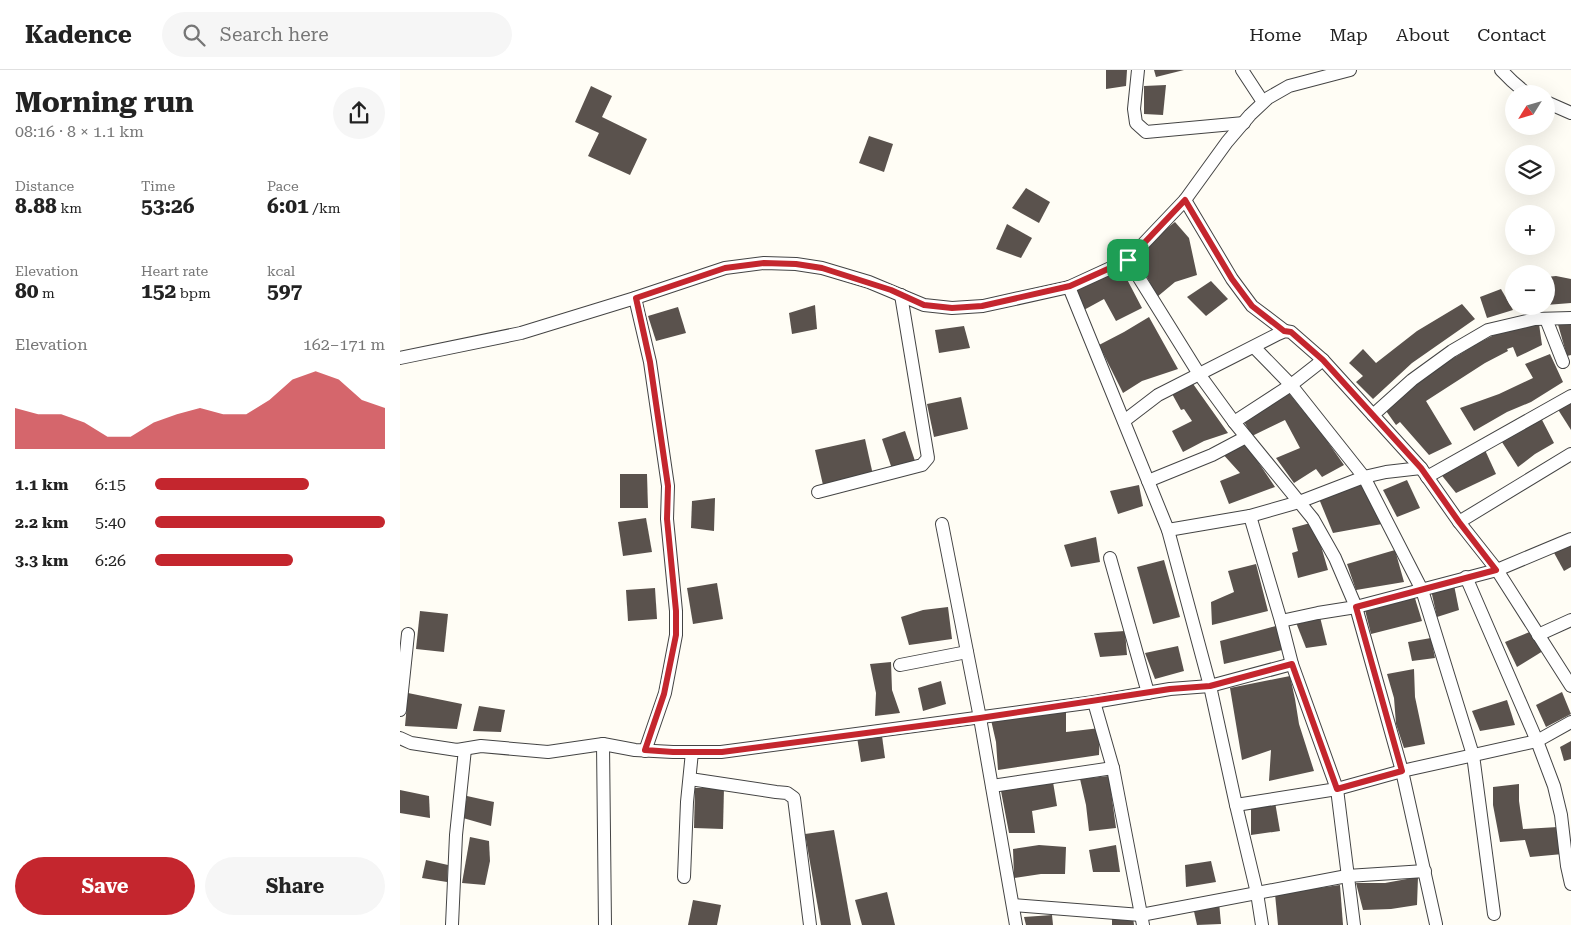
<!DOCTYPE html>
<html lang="en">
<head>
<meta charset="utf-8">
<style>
  :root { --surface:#fff; --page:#f6f6f6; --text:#222; --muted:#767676; --line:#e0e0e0; --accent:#c4262e }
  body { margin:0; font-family:"Roboto Serif",serif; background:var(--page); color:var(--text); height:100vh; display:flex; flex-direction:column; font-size:19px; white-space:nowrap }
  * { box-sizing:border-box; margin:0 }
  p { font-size:16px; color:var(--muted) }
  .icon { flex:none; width:28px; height:28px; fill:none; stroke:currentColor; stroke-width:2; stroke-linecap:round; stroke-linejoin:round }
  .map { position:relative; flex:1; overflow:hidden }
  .details { display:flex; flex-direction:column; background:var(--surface); width:400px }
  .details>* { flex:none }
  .needle { width:32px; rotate:233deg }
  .controls { position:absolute; left:1105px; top:15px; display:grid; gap:10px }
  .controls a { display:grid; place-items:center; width:50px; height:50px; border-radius:50%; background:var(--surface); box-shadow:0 5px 20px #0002; font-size:25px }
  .pin { position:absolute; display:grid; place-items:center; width:42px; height:42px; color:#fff; margin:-21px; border-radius:10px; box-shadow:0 2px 8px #0006 }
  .round { display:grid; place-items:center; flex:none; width:52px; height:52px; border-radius:26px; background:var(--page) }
  .head { display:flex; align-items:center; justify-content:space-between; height:85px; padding:0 15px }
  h1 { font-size:28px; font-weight:700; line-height:38px }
  .stats { display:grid; grid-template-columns:repeat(3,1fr); gap:8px; height:85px; padding:5px 15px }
  .stats div { display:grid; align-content:center }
  .stats b { font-size:21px; font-weight:700 }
  .stats small { font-size:14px; font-weight:400 }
  .stats p { font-size:14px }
  .chart { height:140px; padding:10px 15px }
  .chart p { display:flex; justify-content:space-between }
  .chart svg { width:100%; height:90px; margin-top:5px; fill:var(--accent); opacity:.7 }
  .action { display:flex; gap:10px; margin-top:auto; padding:10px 15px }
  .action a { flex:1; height:58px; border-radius:30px; background:var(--accent); color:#fff; font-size:20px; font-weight:700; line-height:58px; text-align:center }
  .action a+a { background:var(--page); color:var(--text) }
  ul { padding:0 15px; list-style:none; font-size:16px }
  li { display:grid; grid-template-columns:80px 60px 1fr; align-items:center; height:38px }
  li i { height:12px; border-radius:6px; background:var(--accent) }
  header { display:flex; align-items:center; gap:30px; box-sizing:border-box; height:70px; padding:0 25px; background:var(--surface); border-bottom:1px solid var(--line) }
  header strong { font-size:24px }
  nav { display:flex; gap:28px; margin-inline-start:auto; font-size:18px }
  .search { width:350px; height:45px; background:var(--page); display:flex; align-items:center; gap:12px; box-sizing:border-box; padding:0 18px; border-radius:28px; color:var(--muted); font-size:19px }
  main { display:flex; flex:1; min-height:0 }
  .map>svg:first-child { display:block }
  .building { fill:#5a524d }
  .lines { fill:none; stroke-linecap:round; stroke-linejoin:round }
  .minor-casing { stroke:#444; stroke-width:14 }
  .minor { stroke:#fff; stroke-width:12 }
  .route-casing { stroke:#fff; stroke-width:10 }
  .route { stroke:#c4262e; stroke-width:6 }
</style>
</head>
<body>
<header>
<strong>Kadence</strong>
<div class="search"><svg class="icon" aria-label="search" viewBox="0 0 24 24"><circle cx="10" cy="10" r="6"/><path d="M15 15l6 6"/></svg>Search here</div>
<nav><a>Home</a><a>Map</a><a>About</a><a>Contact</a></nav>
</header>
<main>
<section class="details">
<div class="head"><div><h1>Morning run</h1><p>08:16 · 8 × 1.1 km</p></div><a class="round"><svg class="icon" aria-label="share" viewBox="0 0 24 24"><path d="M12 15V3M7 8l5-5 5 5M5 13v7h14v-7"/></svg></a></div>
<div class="stats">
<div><p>Distance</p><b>8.88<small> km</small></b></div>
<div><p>Time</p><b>53:26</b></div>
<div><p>Pace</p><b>6:01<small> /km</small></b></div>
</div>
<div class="stats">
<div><p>Elevation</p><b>80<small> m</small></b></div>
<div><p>Heart rate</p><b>152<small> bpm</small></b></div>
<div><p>kcal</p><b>597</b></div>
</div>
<div class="chart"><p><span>Elevation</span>162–171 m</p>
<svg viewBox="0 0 160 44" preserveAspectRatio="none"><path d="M0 44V24L10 27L20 27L30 31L40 38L50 38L60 31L70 27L80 24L90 27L100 27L110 20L120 10L130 6L140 10L150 20L160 24V44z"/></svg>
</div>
<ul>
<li><b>1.1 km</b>6:15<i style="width:67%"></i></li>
<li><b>2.2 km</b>5:40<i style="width:100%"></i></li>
<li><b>3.3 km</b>6:26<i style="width:60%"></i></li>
</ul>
<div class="action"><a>Save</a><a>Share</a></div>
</section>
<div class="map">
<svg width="1171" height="855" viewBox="0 0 1171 855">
  <rect width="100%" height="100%" fill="#fffdf5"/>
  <!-- building -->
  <g class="building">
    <path d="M706 0H727L726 16 706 19Z"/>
    <path d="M754 0H784L756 7Z"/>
    <path d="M766 15 763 45 744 44V16Z"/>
    <path d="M191 16 212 26 202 47 247 69 230 105 188 86 199 63 175 52Z"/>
    <path d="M469 66 493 74 484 102 459 93Z"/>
    <path d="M626 118 650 132 639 153 612 138Z"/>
    <path d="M775 152 789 168 797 205 775 212 757 227 735 183Z"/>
    <path d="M607 154 632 168 621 188 596 179Z"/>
    <path d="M719 194 742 238 716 251 704 229 682 241 671 221Z"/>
    <path d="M1156 206 1171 209V233L1146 235V207Z"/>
    <path d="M811 211 828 229 806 246 787 227Z"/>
    <path d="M1101 219 1113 240 1087 248 1080 227Z"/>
    <path d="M1062 234 1075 249 1012 293 973 329 956 312 963 306 949 293 963 279 976 293 1017 261Z"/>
    <path d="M415 235 417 259 392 264 389 243Z"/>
    <path d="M278 237 286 263 256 271 248 246Z"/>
    <path d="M749 247 778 299 742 311 723 323 699 275 724 262Z"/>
    <path d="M1157 251H1171V285L1167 286Z"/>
    <path d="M1139 254 1142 275 1117 287 1113 277 1107 279 1108 281 1085 293 1026 331 1052 374 1029 385 1000 352 996 355 984 338 1044 294 1078 273 1098 263Z"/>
    <path d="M564 256 570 278 539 283 535 260Z"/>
    <path d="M1150 284 1163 312 1131 332 1107 342 1074 361 1060 338 1099 324 1133 308 1125 294Z"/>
    <path d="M791 311 828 363 804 371 783 382 772 361 792 351 784 339 781 340 771 322Z"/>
    <path d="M888 322 923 365 944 395 922 407 916 399 894 413 876 388 900 378 885 350 852 366 842 348Z"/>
    <path d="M561 327 568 359 534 367 527 334Z"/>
    <path d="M1171 331V360L1157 338Z"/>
    <path d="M1140 346 1154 373 1135 384 1118 397 1100 369Z"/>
    <path d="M505 361 515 391 492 399 482 369Z"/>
    <path d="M465 369 473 405 423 415 415 380Z"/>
    <path d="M844 371 875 417 829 434 820 411 840 403 821 382Z"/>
    <path d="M1085 380 1096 404 1056 423 1039 402Z"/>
    <path d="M220 404H247L248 438H220Z"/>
    <path d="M1007 410 1020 438 997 447 983 420Z"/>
    <path d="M964 411 982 454 933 463 917 424Z"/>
    <path d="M739 415 743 436 718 444 710 421Z"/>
    <path d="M315 428 314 461 291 458 292 431Z"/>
    <path d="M246 448 252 482 223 486 218 452Z"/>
    <path d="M914 452 928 500 898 508 892 483 898 481 892 458Z"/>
    <path d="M696 467 700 492 671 497 664 475Z"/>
    <path d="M1171 475V497L1164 501 1153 481Z"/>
    <path d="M995 480 1004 512 956 520 947 494Z"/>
    <path d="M764 490 780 547 753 554 737 497Z"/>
    <path d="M856 494 868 541 812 555 811 532 834 522 828 501Z"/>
    <path d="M317 513 323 549 293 554 287 518Z"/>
    <path d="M1054 515 1059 540 1037 547 1031 520Z"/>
    <path d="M255 518 257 549 228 551 226 520Z"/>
    <path d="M1014 525 1022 551 971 564 964 536Z"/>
    <path d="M548 537 552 569 509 575 501 547 523 540Z"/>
    <path d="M20 541 48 544 44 582 16 579Z"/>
    <path d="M919 543 927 575 906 578 895 550Z"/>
    <path d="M876 556 882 580 824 594 820 571Z"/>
    <path d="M725 561 727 585 700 587 694 563Z"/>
    <path d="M1132 561 1143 581 1117 597 1105 572Z"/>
    <path d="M1031 568 1035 588 1012 591 1008 572Z"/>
    <path d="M778 576 784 601 755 609 745 583Z"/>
    <path d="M491 592 492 620 500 643 475 646 476 623 470 594Z"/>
    <path d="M1014 599 1015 627 1025 674 1004 678 996 654 994 628 987 604Z"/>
    <path d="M890 606 895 629 899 654 914 701 869 711 871 680 842 690 830 618Z"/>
    <path d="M541 611 546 634 523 641 518 618Z"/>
    <path d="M1162 622 1171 644 1146 657 1136 635Z"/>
    <path d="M8 623 62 634 57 659 5 656Z"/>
    <path d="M1107 630 1115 655 1080 661 1072 641Z"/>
    <path d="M79 636 105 640 101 662 73 661Z"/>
    <path d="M666 641V662L700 658 699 685 598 700 596 672 591 650Z"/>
    <path d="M482 666 485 688 461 692 457 667Z"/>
    <path d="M1171 671V689L1164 691 1160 677Z"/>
    <path d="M709 706 716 758 689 761 686 735 680 709Z"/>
    <path d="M653 712 657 736 632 741 635 763H609L601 721Z"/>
    <path d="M1119 714V731L1123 759 1158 757 1163 784 1130 787 1125 770 1100 772 1093 735V717Z"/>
    <path d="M295 718H324L323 759 294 758Z"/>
    <path d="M0 720 29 726 30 748 0 743Z"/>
    <path d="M67 726 94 732 91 756 63 748Z"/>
    <path d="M875 732 880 761 851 765V736Z"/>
    <path d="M434 760 451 855H421L405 764Z"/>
    <path d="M70 767 89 771 90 791 85 815 62 813Z"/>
    <path d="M639 775 666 777 665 804H641L614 808 613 779Z"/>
    <path d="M716 775 720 802H693L689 780Z"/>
    <path d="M26 790 48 795 47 812 22 808Z"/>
    <path d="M811 791 816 812 786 817 785 795Z"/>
    <path d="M1018 807 1017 835 991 839 963 840 956 813H985Z"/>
    <path d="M940 815 943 855H878L875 824Z"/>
    <path d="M487 822 495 855H462L455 830Z"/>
    <path d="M293 830 321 835 317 855H288Z"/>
    <path d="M819 832 821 854 797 855 793 837Z"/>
    <path d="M652 845 653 855H626L624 847Z"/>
    <path d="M733 847 734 855H712V848Z"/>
  </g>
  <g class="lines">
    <!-- minor casing -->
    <g class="minor-casing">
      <g id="minor">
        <path d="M738 0 734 39 736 53 746 62 844 53"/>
        <path d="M842 0 863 32"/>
        <path d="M1101 0 1112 11 1127 24"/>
        <path d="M1146 32 1171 43"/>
        <path d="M785 130 832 209 852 236 885 261"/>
        <path d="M728 190 799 304 834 352 913 449 935 488 956 537 1002 701 1036 854"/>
        <path d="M669 217 768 460 810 616 836 735 857 823 862 855"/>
        <path d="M235 228 250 292 268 416 267 449 276 541V565L265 623 245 681"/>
        <path d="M1146 249 1163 292"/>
        <path d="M854 277 891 315 964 407 1022 520 1073 685 1094 844"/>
        <path d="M0 288 121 263 235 228 325 198 364 193 396 194 422 198 469 212 524 235 552 238 583 236 669 217 728 190 785 130 827 72 850 45 868 28 889 16 950 0"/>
        <path d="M973 345 1012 310 1052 281 1088 260 1135 249 1171 248"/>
        <path d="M724 351 758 325 878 264 885 261 891 262 923 290 1021 398 1059 452 1097 500 1171 616"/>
        <path d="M834 352 891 315 923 290"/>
        <path d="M1027 407 1171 326"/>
        <path d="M748 411 812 385 846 367"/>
        <path d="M418 422 522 395 528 388 501 225"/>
        <path d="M850 446 881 551 892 594 937 719 954 855"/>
        <path d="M1059 452 1171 384"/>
        <path d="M542 454 580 648 616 855"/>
        <path d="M768 460 850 446 899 432 964 407 986 402 1021 398"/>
        <path d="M710 488 748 623"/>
        <path d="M1066 507 1137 671 1154 716 1161 745 1167 796 1171 814"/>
        <path d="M881 551 918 543 956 537 1097 500 1171 469"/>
        <path d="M1138 565 1171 550"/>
        <path d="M500 595 567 582"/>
        <path d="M694 632 713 698 743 855"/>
        <path d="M0 640 8 564"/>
        <path d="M0 668 11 673 57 680 81 676 148 682 203 674 235 680 273 682H321L694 632 770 619 810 616 892 594"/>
        <path d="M203 674 205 855"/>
        <path d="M290 709 376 722 387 723 394 728 410 855"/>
        <path d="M592 716 713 698"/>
        <path d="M836 735 937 719 1002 701 1137 671 1171 652"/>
        <path d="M284 807 287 732 292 682"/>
        <path d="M613 835 741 845 947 806 1025 801"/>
        <path d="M52 855 56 765 65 679"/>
      </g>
    </g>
    <!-- minor -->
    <use href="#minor" class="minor"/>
  </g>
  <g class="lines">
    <!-- route casing -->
    <g class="route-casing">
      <path id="route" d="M785 130 832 209 852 236 884 261 891 262 923 290 1021 398 1059 452 1096 500 956 537 1002 701 937 719 892 594 810 616 770 619 580 648 322 682H273L245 680 264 624 276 565V541L267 449 268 416 250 292 236 228 325 198 364 193 396 194 422 198 491 220 524 235 552 238 582 236 670 216 728 190Z"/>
    </g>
    <!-- route -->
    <use href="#route" class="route"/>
  </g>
</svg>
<div class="controls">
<a><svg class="needle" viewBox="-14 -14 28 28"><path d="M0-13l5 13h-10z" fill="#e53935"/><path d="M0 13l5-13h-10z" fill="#767676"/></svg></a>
<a><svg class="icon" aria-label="layers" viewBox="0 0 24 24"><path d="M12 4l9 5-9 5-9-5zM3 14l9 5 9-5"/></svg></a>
<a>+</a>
<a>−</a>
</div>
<div class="pin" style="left:728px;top:190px;background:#1e9e55"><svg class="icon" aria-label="arrive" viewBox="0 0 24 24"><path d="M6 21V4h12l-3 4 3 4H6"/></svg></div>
</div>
</main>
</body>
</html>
